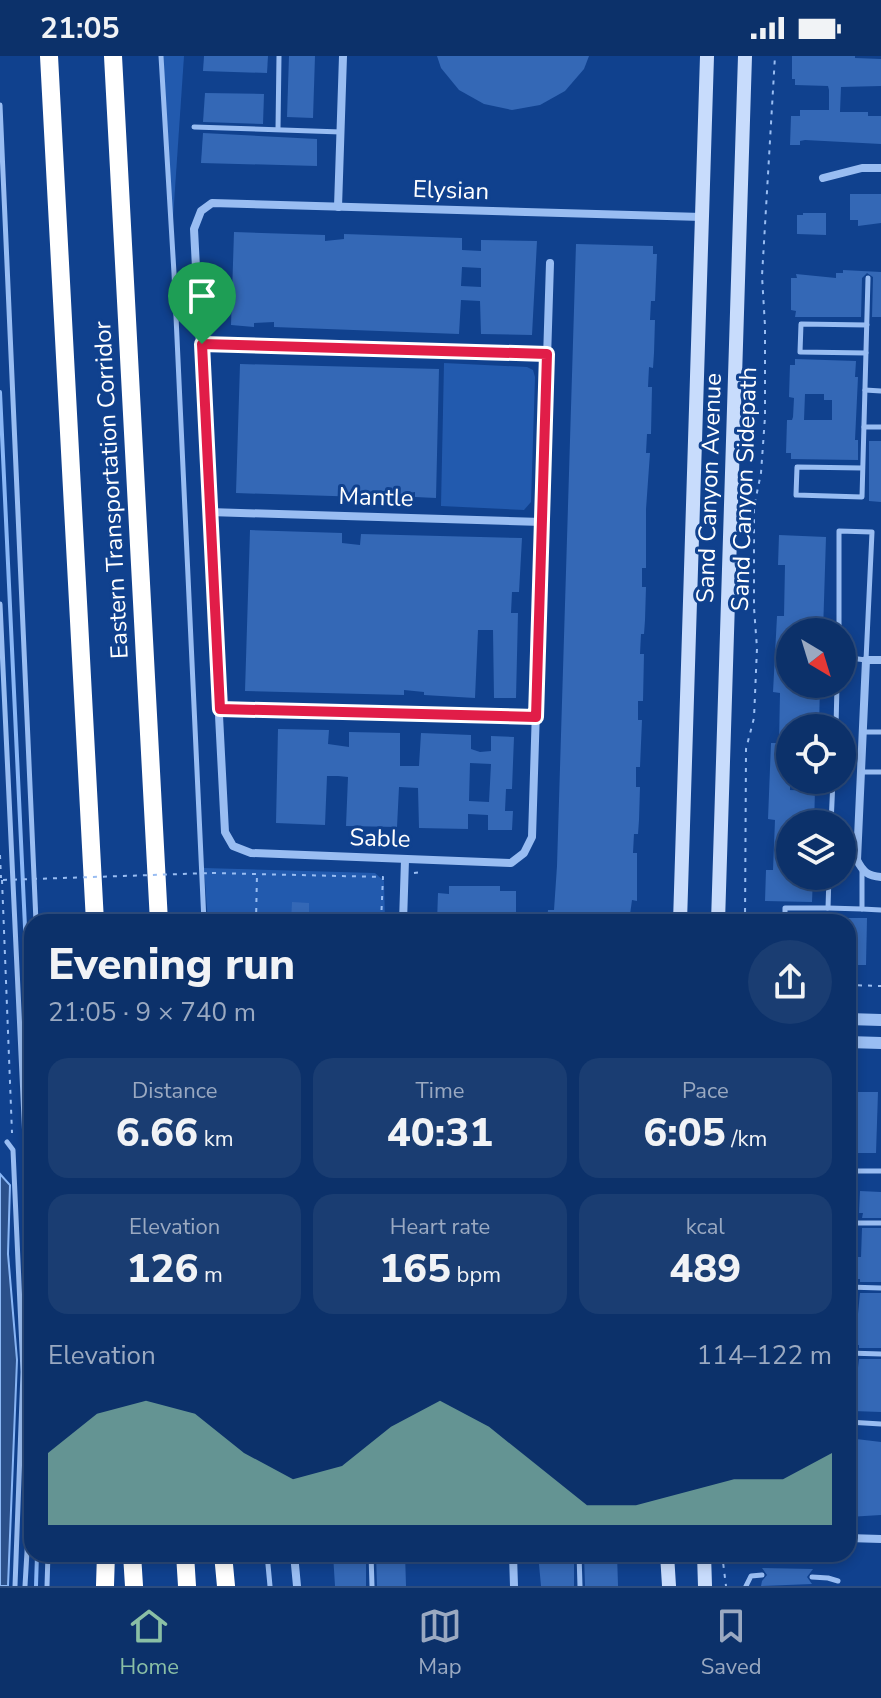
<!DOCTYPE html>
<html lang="en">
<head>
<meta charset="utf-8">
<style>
  :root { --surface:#0c316a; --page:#1a3d72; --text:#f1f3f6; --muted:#9aa9c1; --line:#2c4c7e; --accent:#8abfa5 }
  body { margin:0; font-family:"Nunito Sans",sans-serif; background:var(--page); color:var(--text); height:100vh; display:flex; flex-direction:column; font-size:30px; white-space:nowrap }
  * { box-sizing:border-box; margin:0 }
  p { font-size:26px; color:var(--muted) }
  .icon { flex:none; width:44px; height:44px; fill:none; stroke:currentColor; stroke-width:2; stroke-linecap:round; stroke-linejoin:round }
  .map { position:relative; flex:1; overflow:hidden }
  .details { position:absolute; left:24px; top:858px; width:832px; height:648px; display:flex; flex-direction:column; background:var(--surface); border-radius:24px; box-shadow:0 4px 12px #0003,0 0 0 2px var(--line) }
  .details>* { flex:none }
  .needle { width:52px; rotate:142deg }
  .controls { position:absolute; left:776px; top:562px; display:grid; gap:16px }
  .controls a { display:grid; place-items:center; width:80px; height:80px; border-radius:50%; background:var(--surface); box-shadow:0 4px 12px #0003,0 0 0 2px var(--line); font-size:40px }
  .pin { position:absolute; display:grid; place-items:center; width:68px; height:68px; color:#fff; margin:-82px -34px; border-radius:50% 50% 50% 0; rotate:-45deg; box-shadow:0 0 8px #0007 }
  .pin .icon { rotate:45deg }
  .round { display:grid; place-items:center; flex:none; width:84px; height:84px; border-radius:42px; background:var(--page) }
  .head { display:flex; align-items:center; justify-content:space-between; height:136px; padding:0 24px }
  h1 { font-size:44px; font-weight:800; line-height:60px }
  .stats { display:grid; grid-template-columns:repeat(3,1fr); gap:12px; height:136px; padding:8px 24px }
  .stats div { display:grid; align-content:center; border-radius:20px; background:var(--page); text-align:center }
  .stats b { font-size:40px; font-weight:800 }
  .stats small { font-size:22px; font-weight:400 }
  .stats p { font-size:22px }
  .chart { height:224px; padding:16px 24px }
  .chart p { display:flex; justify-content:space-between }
  .chart svg { width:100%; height:144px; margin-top:8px; fill:var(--accent); opacity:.7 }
  .status { display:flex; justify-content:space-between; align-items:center; height:56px; padding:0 40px; background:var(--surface); direction:ltr }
  .status svg { height:22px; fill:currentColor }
  .tab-bar { display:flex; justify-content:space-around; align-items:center; height:112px; border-top:2px solid var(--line); background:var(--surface); font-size:22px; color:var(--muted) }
  .tab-bar a { display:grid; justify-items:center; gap:4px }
  .tab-bar .current { color:var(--accent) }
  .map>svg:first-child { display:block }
  .green { fill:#225aae }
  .water { fill:#2b508a; stroke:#8ab7f6; stroke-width:2 }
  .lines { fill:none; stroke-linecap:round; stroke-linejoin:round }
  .stream { stroke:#8ab7f6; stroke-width:4 }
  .building { fill:#3468b6; fill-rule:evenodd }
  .path { stroke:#99bdf2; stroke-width:2; stroke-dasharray:4 6; stroke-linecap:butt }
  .service { stroke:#99bdf2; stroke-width:5 }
  .minor { stroke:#99bdf2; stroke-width:8 }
  .tertiary { stroke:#99bdf2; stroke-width:12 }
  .secondary { stroke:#c8dcfc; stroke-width:14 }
  .motorway { stroke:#fff; stroke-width:18 }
  .path-bridge { stroke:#99bdf2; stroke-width:2; stroke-dasharray:4 6; stroke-linecap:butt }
  .route-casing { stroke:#fff; stroke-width:16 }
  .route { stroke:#e11d48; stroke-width:10 }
  .labels { text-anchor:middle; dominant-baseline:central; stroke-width:6; stroke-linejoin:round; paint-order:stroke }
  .street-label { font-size:24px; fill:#fff; stroke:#10418e }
</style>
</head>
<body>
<div class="status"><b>21:05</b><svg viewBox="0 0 49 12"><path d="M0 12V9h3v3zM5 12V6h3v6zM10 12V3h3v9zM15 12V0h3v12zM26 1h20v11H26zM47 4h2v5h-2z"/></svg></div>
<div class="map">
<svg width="881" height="1530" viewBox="0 0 881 1530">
  <rect width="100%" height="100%" fill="#10418e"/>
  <!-- green -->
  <g class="green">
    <path d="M163 0H184L172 177Z"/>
    <path d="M444 307 527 311 533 314 535 321 531 446 524 454 441 450Z"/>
    <path d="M204 812 375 817 384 825 385 866H208Z"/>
  </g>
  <!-- water -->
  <path class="water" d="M0 1118 10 1129 8 1198 17 1304 8 1530H0Z"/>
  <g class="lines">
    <!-- stream -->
    <g class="stream">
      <path d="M0 336 32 1021"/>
      <path d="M36 1530 37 1498"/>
    </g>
  </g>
  <!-- building -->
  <g class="building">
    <path d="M204 0H268L267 17 203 15Z"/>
    <path d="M289 0H315L313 62 287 61Z"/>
    <path d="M437 0H589L584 13 565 35 540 49 512 54 484 48 459 34 441 12Z"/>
    <path d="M792 0H855V2L881 3V30L841 31 840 56H868V60H881V88L805 84 800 85V89H790L791 60H800V54H829V34L828 30 795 29V23H792Z"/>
    <path d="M205 37 264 38 263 68 203 66Z"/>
    <path d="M203 77 317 83V110L201 107Z"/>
    <path d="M850 138H881V167L858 170V164H850Z"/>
    <path d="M803 157H826V179L797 178V159H803Z"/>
    <path d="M234 176 325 179V185L344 183V178L462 182V194L481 195V184L537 185 532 279 481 278 480 245 461 244 459 278 274 271V266L254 267V271L231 269ZM462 211 481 212V231L461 230Z"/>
    <path d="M576 188 653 190V198H657L655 245H651L650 264H655L654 297 653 312 649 311 648 331H652L651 378H647L646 397H650L646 453V512H642V531H646L645 564 644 578H641L640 598H644L643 645H638V664H642L640 711H636V731H640L639 764 638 778H634L633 797H637V845L632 844 629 866H547L548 854H554L557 810Z"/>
    <path d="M843 214 881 216V261H872L873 221 867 217 862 222 861 261H795L796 255 791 254V222H797L796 218 836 222V217H843Z"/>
    <path d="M795 303 856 305 855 321H858L855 384H858V404L791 403V397H786L787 364H792L793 361 794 342 789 341 790 309H795ZM805 338H824V344H832V364H804Z"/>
    <path d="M240 308 439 313 436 442 415 441V436L396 439 395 442 236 437Z"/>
    <path d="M869 385H881V446L869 445Z"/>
    <path d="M250 474 342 477V487L360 489 361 478 522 482 519 536H512L511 557H518L516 642H494L493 574H478L475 642 424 639V636L404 634V639L245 635Z"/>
    <path d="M779 479 826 481 823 576H790V628H820L819 672H790V734L815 735 814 768H790V820H813L812 846 765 845 766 814H773L775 764 768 763 771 687H779L780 637 773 636 777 560H784L785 509H778Z"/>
    <path d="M278 673 329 674 328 688 349 691V676L400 677V710H419L421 677 471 679V693L480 696 491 695V680L514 681 512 733H506L505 755H513L512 774H488V759L468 758V773L419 772 418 732 399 731 397 771 346 770 348 721 338 720H327L325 769 276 767ZM470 707 491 708 489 746 469 745Z"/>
    <path d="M449 830H500V835H516V858L467 857V866H437L438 837 449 838Z"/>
    <path d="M292 846 309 847V866H291Z"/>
    <path d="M848 862H867L866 909H848Z"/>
    <path d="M856 1036H878L876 1097H854Z"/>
    <path d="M860 1135 881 1136V1162H862L863 1157H859Z"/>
    <path d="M862 1172H881V1226H860V1223H856L857 1201H861Z"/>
    <path d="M860 1237H881V1292H859V1289H855Z"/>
    <path d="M859 1303H881V1356L853 1355Z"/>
    <path d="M848 1382 881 1386V1459L848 1461Z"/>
    <path d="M333 1498H366V1530H335Z"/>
    <path d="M376 1498H405L406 1530H377Z"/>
    <path d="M538 1498H574V1530H541Z"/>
    <path d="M584 1498H617L618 1530H585Z"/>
    <path d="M762 1512 813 1513 807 1521 812 1528 761 1530 762 1525 767 1519Z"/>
  </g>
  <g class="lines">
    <!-- path -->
    <g class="path">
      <path d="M0 799 1 822"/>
      <path d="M212 817 383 821 381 866"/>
      <path d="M414 817 423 816"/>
      <path d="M2 824 12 1077"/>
      <path d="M256 866 257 817"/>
      <path d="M745 866 746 693 754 662 757 592 754 552V451L761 417 765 361V270L762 220 775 0"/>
      <path d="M848 929 881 930"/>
      <path d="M722 1498 726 1530"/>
    </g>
    <!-- service -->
    <g class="service">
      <path d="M161 0 174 217 204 866"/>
      <path d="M0 49 36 866"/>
      <path d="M194 71 341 76"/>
      <path d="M278 73 279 0"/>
      <path d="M866 297 800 296 801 268 867 269"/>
      <path d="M865 334 881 335"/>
      <path d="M864 371H881"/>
      <path d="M862 412 797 411 796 439 862 441 868 222"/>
      <path d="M0 548 32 1234"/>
      <path d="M839 576V475L872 476 866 604 842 601"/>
      <path d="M836 672 837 628"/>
      <path d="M863 676H881"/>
      <path d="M861 716H881"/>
      <path d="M831 768 833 724"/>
      <path d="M862 815V853L881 854"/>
      <path d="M828 852 862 853"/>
      <path d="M785 866V852H828L829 820"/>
      <path d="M848 1035V1078"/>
      <path d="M7 1086 13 1094 23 1316 15 1530"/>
      <path d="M848 1115H881"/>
      <path d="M848 1167H881"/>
      <path d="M848 1231 881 1232"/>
      <path d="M848 1297 881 1298"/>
      <path d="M848 1366 881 1368"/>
      <path d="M267 1498 270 1530"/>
      <path d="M371 1498 372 1530"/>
      <path d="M579 1498 580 1530"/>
      <path d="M812 1521 828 1522 838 1525"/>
      <path d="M25 1530 32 1410"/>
      <path d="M47 1530 48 1498"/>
      <path d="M746 1530 751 1520 762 1519"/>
    </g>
    <!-- minor -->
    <g class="minor">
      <path d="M823 122 862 112H881"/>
      <path d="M338 151 343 0"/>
      <path d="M550 207 532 781 524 797 511 807 251 797 233 790 225 776 194 173 201 155 212 147 702 161"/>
      <path d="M202 288 547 298"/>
      <path d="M209 456 542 466"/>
      <path d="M881 604H866L857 804C863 816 868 820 881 821"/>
      <path d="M220 653 536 661"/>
      <path d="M403 866 405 804"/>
      <path d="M848 1482 881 1483"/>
      <path d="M294 1498 297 1530"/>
      <path d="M513 1498 514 1530"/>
    </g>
    <!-- tertiary -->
    <g class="tertiary">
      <path d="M848 963 881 964"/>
      <path d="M848 986 881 987"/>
    </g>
    <!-- secondary -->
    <g class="secondary">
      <path d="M680 866 707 0"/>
      <path d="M718 866 745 0"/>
      <path d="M667 1498 669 1530"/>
      <path d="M704 1498 705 1530"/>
    </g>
    <!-- motorway -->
    <g class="motorway">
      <path d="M49 0 95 866"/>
      <path d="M113 0 159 866"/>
      <path d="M132 1498 134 1530"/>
      <path d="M185 1498 187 1530"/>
      <path d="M223 1498 226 1530"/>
      <path d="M105 1530 106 1498"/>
    </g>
    <!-- path-bridge -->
    <path class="path-bridge" d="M3 824 211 817"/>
  </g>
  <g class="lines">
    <!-- route casing -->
    <g class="route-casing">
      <path id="route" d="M202 288 547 298 536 661 220 653Z"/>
    </g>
    <!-- route -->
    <use href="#route" class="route"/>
  </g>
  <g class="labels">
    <!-- street labels -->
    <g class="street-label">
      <text transform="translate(451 134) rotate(2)">Elysian</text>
      <text transform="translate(709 432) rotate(-88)">Sand Canyon Avenue</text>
      <text transform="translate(744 433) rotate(-88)">Sand Canyon Sidepath</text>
      <text transform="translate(111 434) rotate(-93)">Eastern Transportation Corridor</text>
      <text transform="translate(376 441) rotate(2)">Mantle</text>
      <text transform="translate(380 782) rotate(2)">Sable</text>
    </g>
  </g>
</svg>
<div class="controls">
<a><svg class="needle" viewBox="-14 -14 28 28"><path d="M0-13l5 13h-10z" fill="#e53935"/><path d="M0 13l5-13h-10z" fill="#9aa9c1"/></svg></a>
<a><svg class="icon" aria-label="locate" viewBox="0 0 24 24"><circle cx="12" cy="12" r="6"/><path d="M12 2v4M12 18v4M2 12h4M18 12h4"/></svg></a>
<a><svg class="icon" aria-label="layers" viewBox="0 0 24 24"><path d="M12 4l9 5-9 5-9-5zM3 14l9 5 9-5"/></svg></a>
</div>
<div class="pin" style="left:202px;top:288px;background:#1e9e55"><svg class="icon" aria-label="arrive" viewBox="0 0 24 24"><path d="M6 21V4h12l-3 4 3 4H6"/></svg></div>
<section class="details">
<div class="head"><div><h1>Evening run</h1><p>21:05 · 9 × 740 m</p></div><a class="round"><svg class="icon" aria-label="share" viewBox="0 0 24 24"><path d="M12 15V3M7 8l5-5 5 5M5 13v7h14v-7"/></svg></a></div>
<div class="stats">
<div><p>Distance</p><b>6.66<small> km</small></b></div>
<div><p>Time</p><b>40:31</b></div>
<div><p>Pace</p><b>6:05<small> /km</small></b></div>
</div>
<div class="stats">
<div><p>Elevation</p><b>126<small> m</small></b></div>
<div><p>Heart rate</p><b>165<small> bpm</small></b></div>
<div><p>kcal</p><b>489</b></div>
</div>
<div class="chart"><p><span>Elevation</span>114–122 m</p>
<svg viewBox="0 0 160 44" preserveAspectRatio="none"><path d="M0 44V22L10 10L20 6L30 10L40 22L50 30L60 26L70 14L80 6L90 14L100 26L110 38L120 38L130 34L140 30L150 30L160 22V44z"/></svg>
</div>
</section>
</div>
<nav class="tab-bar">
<a class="current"><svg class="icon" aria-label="home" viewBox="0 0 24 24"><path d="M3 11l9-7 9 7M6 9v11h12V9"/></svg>Home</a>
<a><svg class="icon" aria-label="map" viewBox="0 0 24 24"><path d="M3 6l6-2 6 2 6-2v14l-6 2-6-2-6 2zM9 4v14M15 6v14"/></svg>Map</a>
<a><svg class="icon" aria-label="saved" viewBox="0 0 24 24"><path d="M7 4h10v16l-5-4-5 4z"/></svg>Saved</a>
</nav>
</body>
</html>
